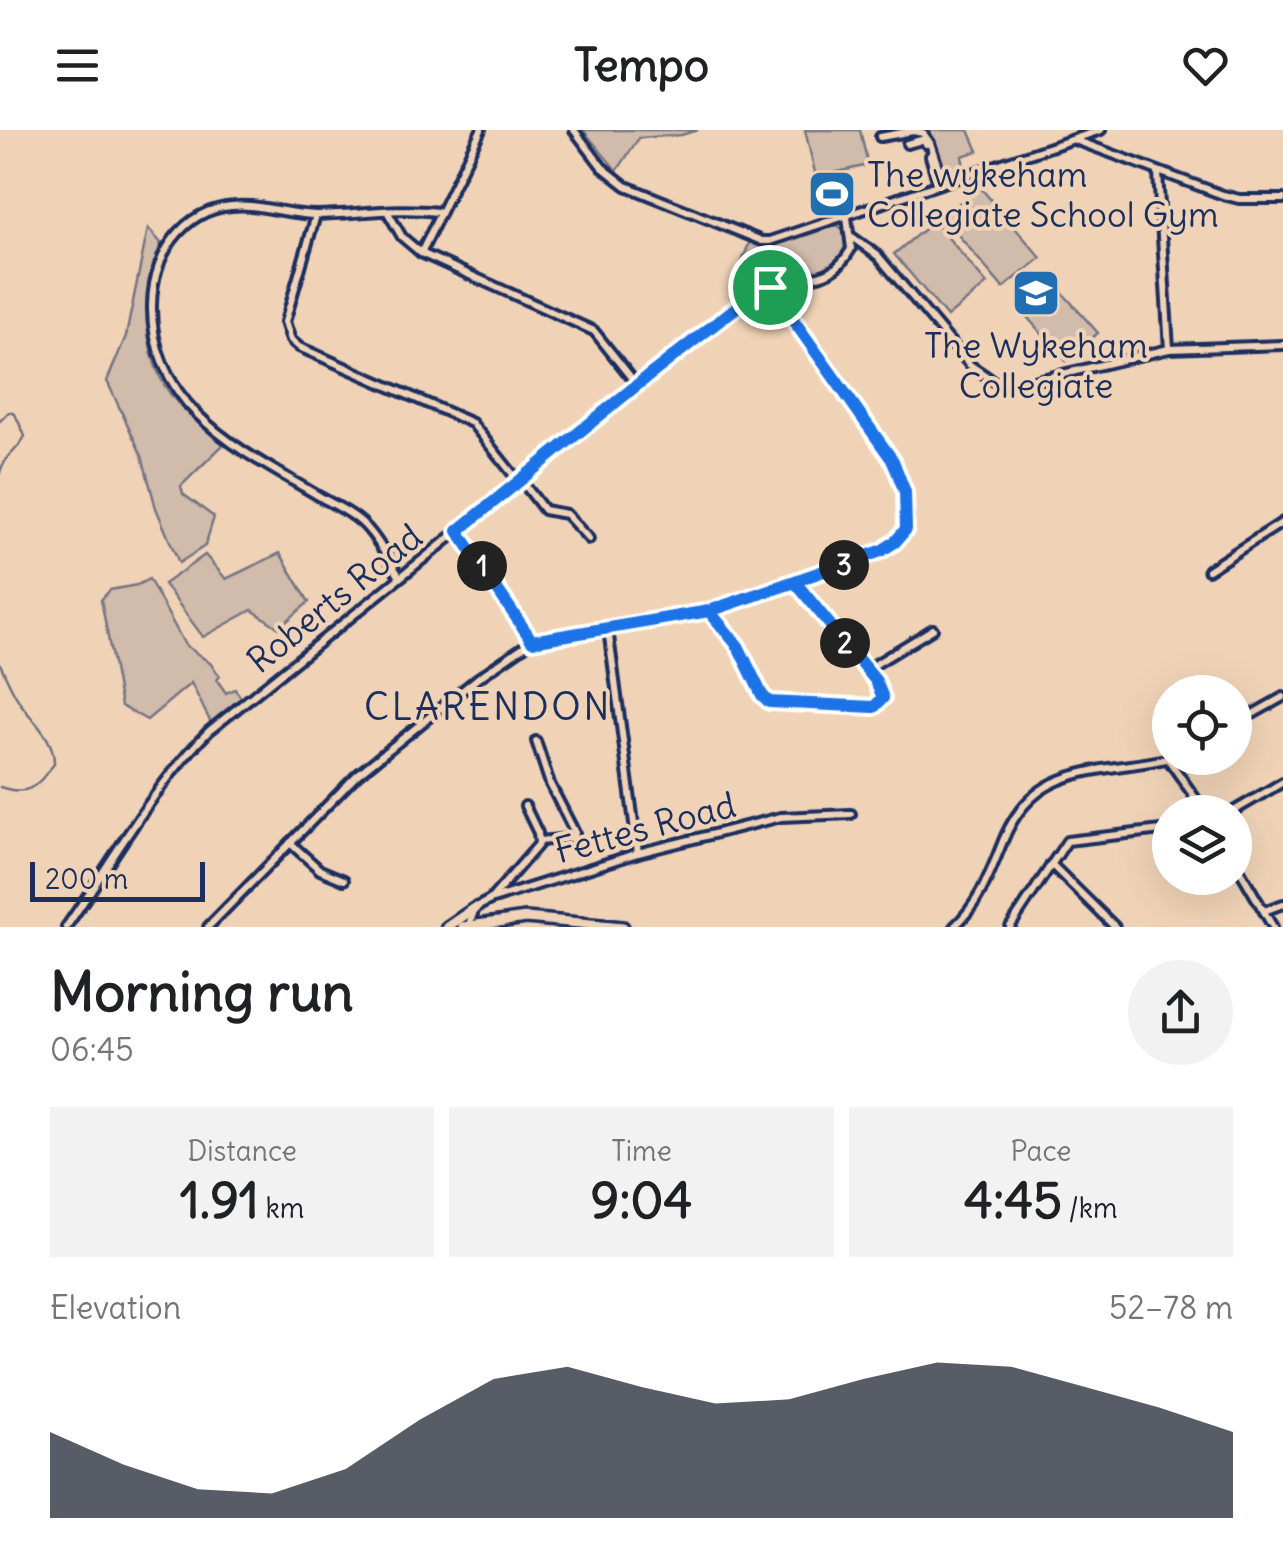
<!DOCTYPE html>
<html lang="en">
<head>
<meta charset="utf-8">
<style>
  :root { --surface:#fff; --page:#f2f2f2; --text:#202124; --muted:#757577; --accent:#111827 }
  body { margin:0; font-family:Delius,sans-serif; background:var(--page); color:var(--text); height:100vh; display:flex; flex-direction:column; font-size:38px; white-space:nowrap }
  * { box-sizing:border-box; margin:0 }
  p { font-size:32px; color:var(--muted) }
  .icon { flex:none; width:55px; height:55px; fill:none; stroke:currentColor; stroke-width:2; stroke-linecap:round; stroke-linejoin:round }
  .map { position:relative; height:797px; overflow:hidden }
  .details { display:flex; flex-direction:column; background:var(--surface); flex:1 }
  .details>* { flex:none }
  .controls { position:absolute; left:1152px; top:545px; display:grid; gap:20px }
  .controls a { display:grid; place-items:center; width:100px; height:100px; border-radius:50%; background:var(--surface); box-shadow:0 10px 40px #0002; font-size:50px }
  .scale { position:absolute; left:30px; bottom:25px; width:175px; box-sizing:border-box; padding-left:10px; border:5px solid #1b2f5e; border-top:0; font-size:28px; line-height:35px; white-space:nowrap; color:#1b2f5e; -webkit-text-stroke:8px #f0d3b7; paint-order:stroke }
  .pin { position:absolute; display:grid; place-items:center; width:85px; height:85px; color:#fff; margin:-42px; border:5px solid #fff; border-radius:50%; box-shadow:0 2px 10px #0007 }
  .km { position:absolute; width:50px; height:50px; margin:-25px; border-radius:50%; background:#222; color:#fff; font-size:28px; line-height:50px; text-align:center }
  .round { display:grid; place-items:center; flex:none; width:105px; height:105px; border-radius:52px; background:var(--page) }
  .headline { display:flex; align-items:center; justify-content:space-between; height:170px; padding:0 50px }
  h1 { font-size:55px; font-weight:700; line-height:75px }
  .figures { display:grid; grid-template-columns:repeat(3,1fr); gap:15px; height:170px; padding:10px 50px }
  .figures div { display:grid; align-content:center; border-radius:0px; background:var(--page); text-align:center }
  .figures b { font-size:50px; font-weight:700 }
  .figures small { font-size:28px; font-weight:400 }
  .figures p { font-size:28px }
  .chart { height:280px; padding:20px 50px }
  .chart p { display:flex; justify-content:space-between }
  .chart svg { width:100%; height:180px; margin-top:10px; fill:var(--accent); opacity:.7 }
  header { display:flex; justify-content:space-between; align-items:center; height:130px; padding:0 50px; background:var(--surface); font-size:45px; font-weight:700 }
  .map>svg:first-child { display:block }
  .green { fill:#d1bbaa; stroke:#767584; stroke-width:2.5 }
  .lines { fill:none; stroke-linecap:round; stroke-linejoin:round }
  .stream { stroke:#6f7081; stroke-width:2.5 }
  .minor-casing { stroke:#1b2f5e; stroke-width:14 }
  .tertiary-casing { stroke:#1b2f5e; stroke-width:16 }
  .minor { stroke:#f0d3b7; stroke-width:6 }
  .tertiary { stroke:#f0d3b7; stroke-width:9 }
  .route-casing { stroke:#fff; stroke-width:20 }
  .route { stroke:#1a73e8; stroke-width:12 }
  .labels { text-anchor:middle; dominant-baseline:central; stroke-width:8; stroke-linejoin:round; paint-order:stroke }
  .poi-label { font-size:35px; fill:#1b2f5e; stroke:#f0d3b7; text-anchor:start }
  .street-label { font-size:35px; fill:#1b2f5e; stroke:#f0d3b7 }
  .neighbourhood-label { font-size:38px; letter-spacing:2.5px; fill:#1b2f5e; stroke:#f0d3b7 }
</style>
</head>
<body>
<header><svg class="icon" aria-label="menu" viewBox="0 0 24 24"><path d="M4 6h16M4 12h16M4 18h16"/></svg>Tempo<svg class="icon" aria-label="heart" viewBox="0 0 24 24"><path d="M12 20l-8-8c-3-5 5-10 8-4 3-6 11-1 8 4z"/></svg></header>
<div class="map">
<svg width="1283" height="797" viewBox="0 0 1283 797">
  <rect width="100%" height="100%" fill="#f0d3b7"/>
  <filter id="ink" filterUnits="userSpaceOnUse"><feTurbulence type="fractalNoise" baseFrequency=".01" numOctaves="2"/><feDisplacementMap in="SourceGraphic" scale="20" xChannelSelector="R" yChannelSelector="G"/><feConvolveMatrix kernelMatrix="1 2 1 2 8 2 1 2 1" color-interpolation-filters="sRGB"/></filter>
  <g filter="url(#ink)">
    <!-- green -->
    <g class="green">
      <path d="M583 0H698L681 5 639 8 617 41Z"/>
      <path d="M805 0H860L868 35 816 47Z"/>
      <path d="M930 0H969L978 21 962 26 964 37 942 43Z"/>
      <path d="M979 56 1041 128 1003 158 943 87Z"/>
      <path d="M934 91 987 154 947 187 894 124Z"/>
      <path d="M837 95 848 103C852 146 805 144 775 151 764 153 755 159 746 166L738 142 750 111 770 114Z"/>
      <path d="M148 98 161 113C143 163 139 229 176 271 190 287 208 300 224 314L181 356 183 364 214 387 205 416 179 433 156 378 142 326 107 251 126 206Z"/>
      <path d="M1060 160 1098 203 1066 231 1028 188Z"/>
      <path d="M280 423 309 472 279 498 252 480 203 507 164 454 205 425 226 449Z"/>
      <path d="M149 449 185 515 210 533 220 546 217 550 226 563 235 559 242 569 212 595 191 553 147 590 121 576 101 470 110 460 137 455Z"/>
    </g>
    <g class="lines">
      <!-- stream -->
      <g class="stream">
        <path d="M0 291 9 282 15 284 25 306C19 320 3 327 0 343"/>
        <path d="M0 534C6 546 11 559 19 571 31 591 55 607 54 634 36 656 30 667 0 657"/>
      </g>
      <!-- minor casing -->
      <g class="minor-casing">
        <g id="minor">
          <path d="M574 0 602 37 626 56 762 111H770L1101 0"/>
          <path d="M880 7 913 1 923 3 930 13 943 52"/>
          <path d="M1075 10 1223 65 1239 69H1283"/>
          <path d="M907 14 925 9 926 14"/>
          <path d="M930 26 938 54"/>
          <path d="M1158 43 1169 219"/>
          <path d="M387 81 402 107 421 123 594 201 637 255"/>
          <path d="M316 85 285 192 291 210 299 217 472 293 519 352"/>
          <path d="M852 107 878 126 970 235 995 252 1016 255 1169 219 1283 215"/>
          <path d="M421 123 481 0"/>
          <path d="M521 350 544 380 566 384 589 409"/>
          <path d="M458 401 532 511"/>
          <path d="M1208 440 1283 392"/>
          <path d="M400 447C388 430 377 406 361 392 350 382 335 375 322 368 279 342 232 319 197 284 168 255 151 216 152 175 153 118 190 71 250 76 273 78 294 85 317 85 358 84 398 77 438 82"/>
          <path d="M709 481 738 516 762 565 769 573 869 577 879 574 883 568 876 551 795 452"/>
          <path d="M608 499 638 723"/>
          <path d="M866 540 933 499"/>
          <path d="M1235 594 1283 567"/>
          <path d="M536 611 550 654 575 703 571 708 540 711"/>
          <path d="M1168 629 1205 682"/>
          <path d="M1232 682 1283 652"/>
          <path d="M290 713 320 740 344 750"/>
          <path d="M1235 732 1273 797"/>
          <path d="M1051 734 1115 797"/>
          <path d="M491 769 539 714 538 703 525 676"/>
          <path d="M1264 781 1283 774"/>
          <path d="M469 795 475 778 490 770 638 723 781 687 851 684"/>
          <path d="M66 797C112 732 152 658 209 601L742 173C754 165 766 158 780 154 812 144 832 153 851 119L847 87"/>
          <path d="M208 797 357 645 478 548 532 511 709 481 840 437 895 412 905 399 908 387 901 347 893 331 770 157"/>
          <path d="M954 797C980 773 990 743 1003 711 1035 631 1101 644 1171 628"/>
          <path d="M1010 797 1067 711 1170 699"/>
        </g>
      </g>
      <!-- tertiary casing -->
      <g class="tertiary-casing">
        <g id="tertiary">
          <path d="M447 797 475 778"/>
          <path d="M463 797 526 788 623 797"/>
        </g>
      </g>
      <!-- minor -->
      <use href="#minor" class="minor"/>
      <!-- tertiary -->
      <use href="#tertiary" class="tertiary"/>
    </g>
  </g>
  <g class="lines" filter="url(#ink)">
    <!-- route casing -->
    <g class="route-casing">
      <path id="route" d="M770 157 742 173 637 255 458 401 532 511 709 481 795 452 876 551 883 568 874 577 769 572 762 565 738 516 709 481 881 421 895 412 906 399 905 362 893 331 770 157"/>
    </g>
    <!-- route -->
    <use href="#route" class="route"/>
  </g>
  <!-- icons -->
  <defs>
    <g id="stadium-square" transform="scale(2.5)"><rect x="-9" y="-9" width="18" height="18" rx="4" fill="#1f6fb2" stroke="#f0d3b7"/><path d="M0-5a6.5 5 0 1 0 0 10a6.5 5 0 1 0 0-10ZM-3.5-1.8h7v3.6h-7Z" fill="#fff"/></g>
    <g id="school-square" transform="scale(2.5)"><rect x="-9" y="-9" width="18" height="18" rx="4" fill="#1f6fb2" stroke="#f0d3b7"/><path d="M0-5L7-2L0 1L-7-2ZM-4 1L0 2.5L4 1V4Q0 6-4 4Z" fill="#fff"/></g>
  </defs>
  <g fill-rule="evenodd">
    <use href="#stadium-square" x="832" y="64"/>
    <use href="#school-square" x="1036" y="163"/>
  </g>
  <g class="labels">
    <!-- poi labels -->
    <g class="poi-label">
      <text x="867" y="44">The wykeham<tspan x="867" dy="40">Collegiate School Gym</tspan></text>
      <text x="1036" y="215" text-anchor="middle">The Wykeham<tspan x="1036" dy="40">Collegiate</tspan></text>
    </g>
    <!-- street labels -->
    <g class="street-label">
      <text transform="translate(334 468) rotate(-39)">Roberts Road</text>
      <text transform="translate(645 697) rotate(-15)">Fettes Road</text>
    </g>
    <!-- neighbourhood labels -->
    <g class="neighbourhood-label">
      <text x="488" y="576">CLARENDON</text>
    </g>
  </g>
</svg>
<div class="controls">
<a><svg class="icon" aria-label="locate" viewBox="0 0 24 24"><circle cx="12" cy="12" r="6"/><path d="M12 2v4M12 18v4M2 12h4M18 12h4"/></svg></a>
<a><svg class="icon" aria-label="layers" viewBox="0 0 24 24"><path d="M12 4l9 5-9 5-9-5zM3 14l9 5 9-5"/></svg></a>
</div>
<div class="scale">200 m</div>
<div class="pin" style="left:770px;top:157px;background:#1e9e55"><svg class="icon" aria-label="arrive" viewBox="0 0 24 24"><path d="M6 21V4h12l-3 4 3 4H6"/></svg></div>
<b class="km" style="left:482px;top:436px">1</b>
<b class="km" style="left:845px;top:513px">2</b>
<b class="km" style="left:844px;top:435px">3</b>
</div>
<section class="details">
<div class="headline"><div><h1>Morning run</h1><p>06:45</p></div><a class="round"><svg class="icon" aria-label="share" viewBox="0 0 24 24"><path d="M12 15V3M7 8l5-5 5 5M5 13v7h14v-7"/></svg></a></div>
<div class="figures">
<div><p>Distance</p><b>1.91<small> km</small></b></div>
<div><p>Time</p><b>9:04</b></div>
<div><p>Pace</p><b>4:45<small> /km</small></b></div>
</div>
<div class="chart"><p><span>Elevation</span>52–78 m</p>
<svg viewBox="0 0 160 44" preserveAspectRatio="none"><path d="M0 44V23L10 31L20 37L30 38L40 32L50 20L60 10L70 7L80 12L90 16L100 15L110 10L120 6L130 7L140 12L150 17L160 23V44z"/></svg>
</div>
</section>
</body>
</html>
